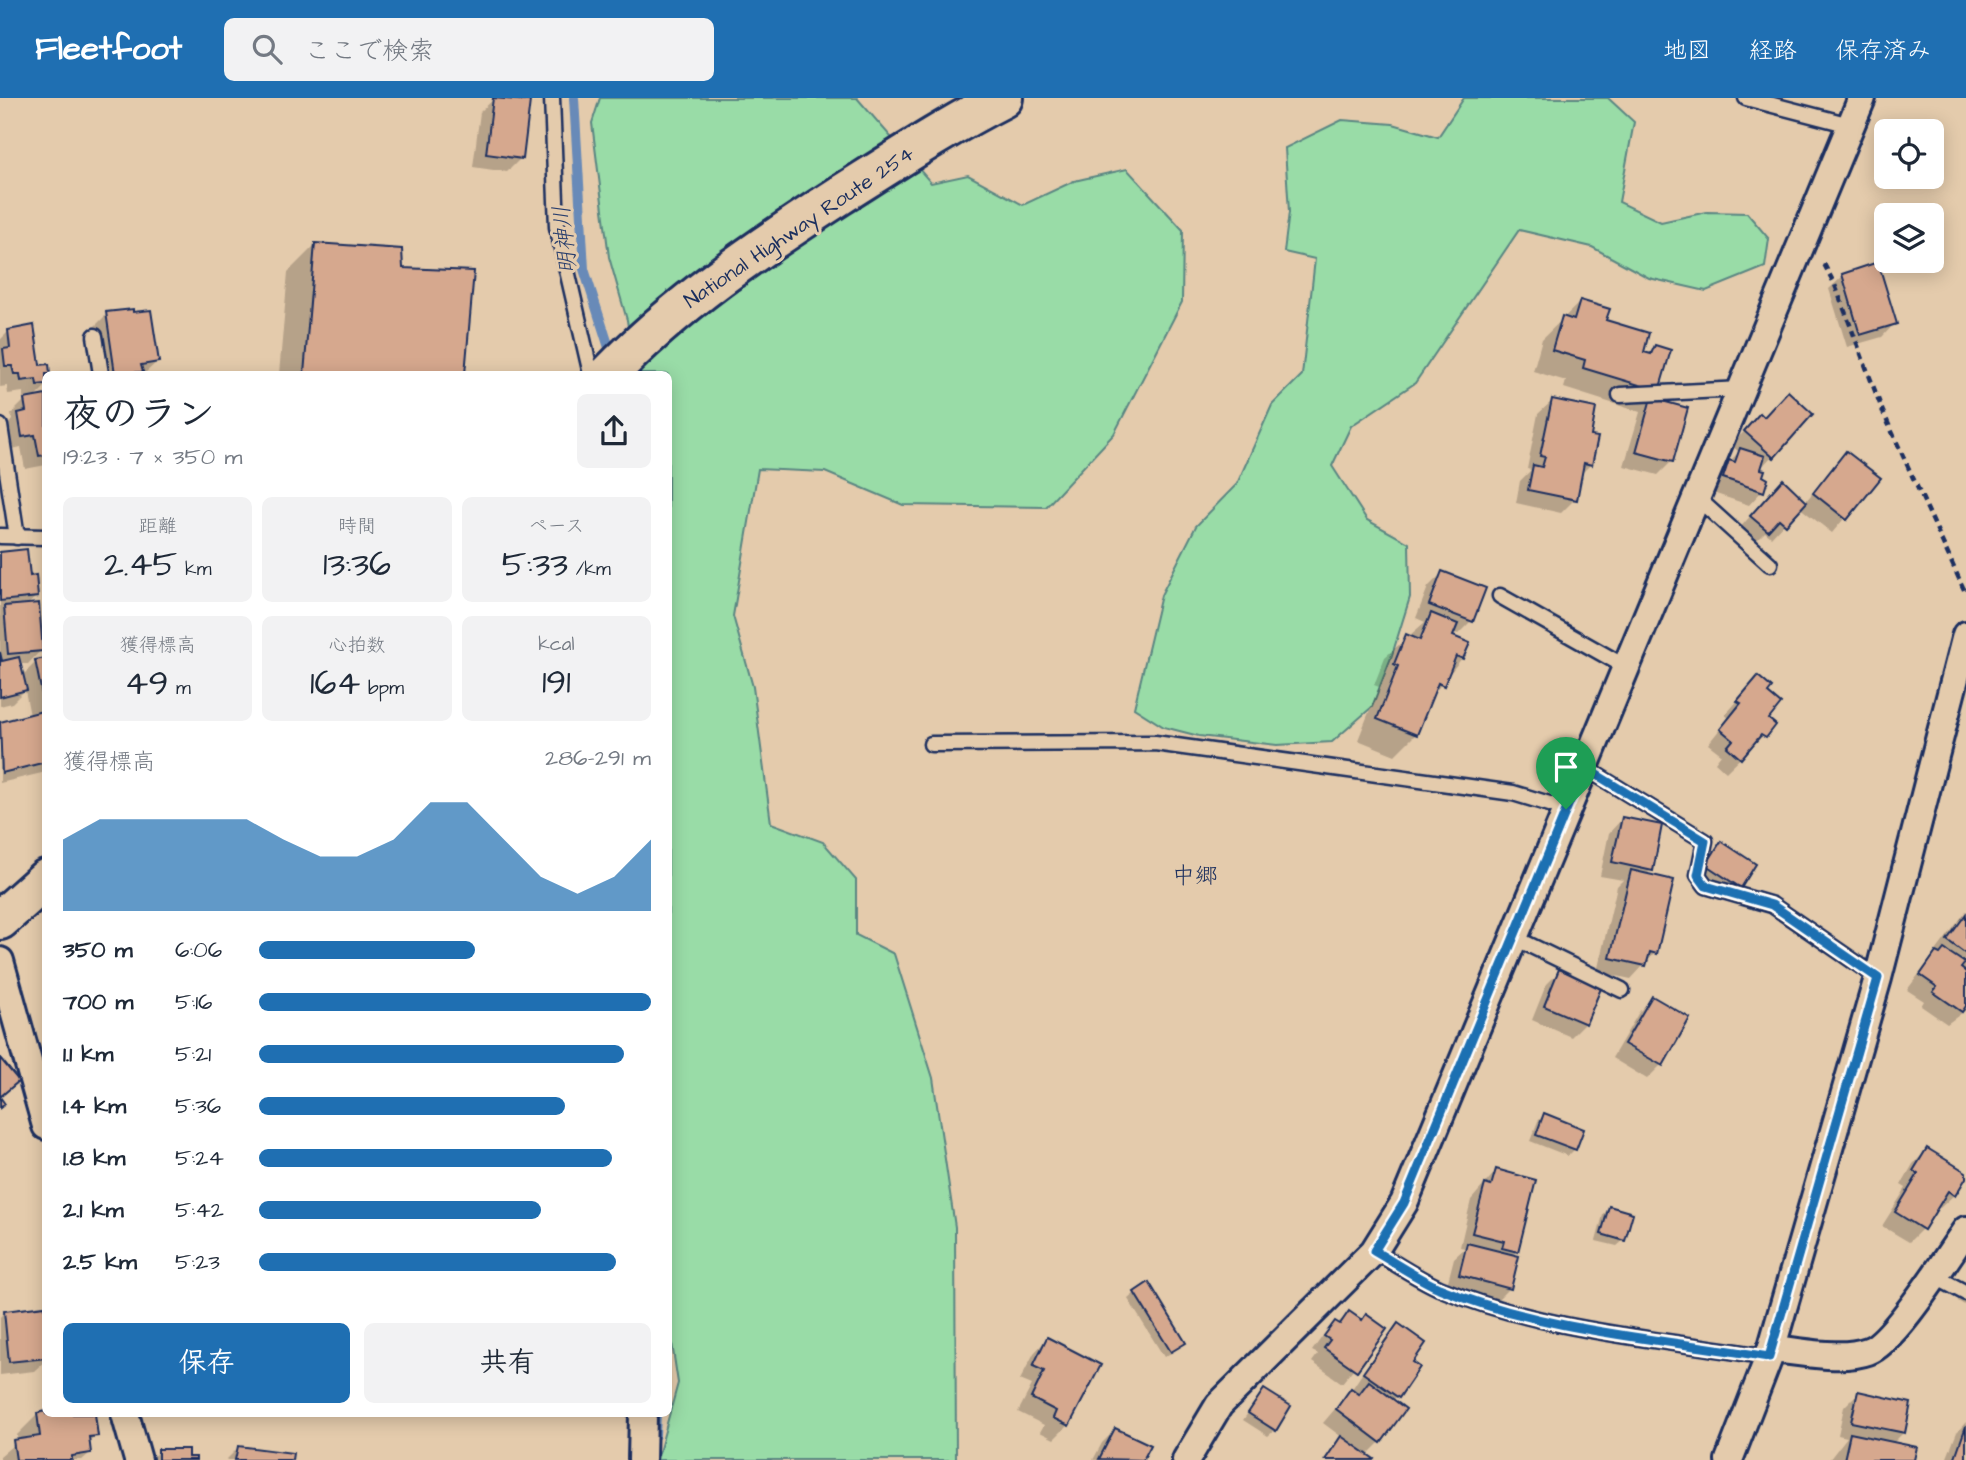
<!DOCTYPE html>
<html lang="ja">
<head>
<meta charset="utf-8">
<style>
  :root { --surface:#fff; --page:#f2f2f3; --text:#1f2937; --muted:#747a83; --accent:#1f6fb2 }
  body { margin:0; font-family:"Architects Daughter","Klee One",sans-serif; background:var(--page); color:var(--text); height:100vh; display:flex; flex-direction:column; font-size:26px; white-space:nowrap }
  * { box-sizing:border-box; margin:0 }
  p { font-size:23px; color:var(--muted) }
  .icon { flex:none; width:38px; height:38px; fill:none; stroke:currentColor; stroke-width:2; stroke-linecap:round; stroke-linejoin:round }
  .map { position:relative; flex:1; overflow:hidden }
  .details { position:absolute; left:42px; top:273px; width:630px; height:1046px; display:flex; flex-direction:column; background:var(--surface); border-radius:10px; box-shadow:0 4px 18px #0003 }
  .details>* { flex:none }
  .buttons { position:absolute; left:1874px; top:21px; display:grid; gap:14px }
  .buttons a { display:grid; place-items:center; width:70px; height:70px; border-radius:10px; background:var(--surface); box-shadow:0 4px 18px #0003; font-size:35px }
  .pin { position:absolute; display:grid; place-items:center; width:60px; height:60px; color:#fff; margin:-72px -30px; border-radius:50% 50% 50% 0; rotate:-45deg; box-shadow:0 0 7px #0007 }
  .pin .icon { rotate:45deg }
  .round { display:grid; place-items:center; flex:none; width:74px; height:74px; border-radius:10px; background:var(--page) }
  .headline { display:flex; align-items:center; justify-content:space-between; height:119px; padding:0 21px }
  h1 { font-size:38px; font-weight:600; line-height:52px }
  .metrics { display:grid; grid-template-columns:repeat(3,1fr); gap:10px; height:119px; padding:7px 21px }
  .metrics div { display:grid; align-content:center; border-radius:10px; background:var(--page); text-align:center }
  .metrics b { font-size:35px; font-weight:600 }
  .metrics small { font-size:19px; font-weight:400 }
  .metrics p { font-size:19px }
  .chart { height:196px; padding:14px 21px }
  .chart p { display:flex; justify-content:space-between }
  .chart svg { width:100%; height:126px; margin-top:7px; fill:var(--accent); opacity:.7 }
  .primary-button { display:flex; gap:14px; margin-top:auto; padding:14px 21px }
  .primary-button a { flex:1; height:80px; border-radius:10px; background:var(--accent); color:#fff; font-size:28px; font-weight:600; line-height:80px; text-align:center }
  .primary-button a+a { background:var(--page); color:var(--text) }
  ul { padding:0 21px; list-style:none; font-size:23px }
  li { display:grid; grid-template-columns:112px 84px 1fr; align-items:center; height:52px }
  li i { height:18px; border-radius:9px; background:var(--accent) }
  header { display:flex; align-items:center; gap:42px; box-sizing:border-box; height:98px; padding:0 35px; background:var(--accent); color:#fff }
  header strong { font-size:33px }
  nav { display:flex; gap:38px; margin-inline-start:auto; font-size:24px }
  .search { width:490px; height:63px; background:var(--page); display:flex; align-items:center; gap:18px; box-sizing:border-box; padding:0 24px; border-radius:10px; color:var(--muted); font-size:26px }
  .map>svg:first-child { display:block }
  .green { fill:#99dca7; stroke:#5a8682; stroke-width:2 }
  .shadow { fill:#0003 }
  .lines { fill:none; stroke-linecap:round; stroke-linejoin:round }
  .stream { stroke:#688ab8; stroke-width:10 }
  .building { fill:#d6a88e; stroke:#1b2f5e; stroke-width:2 }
  .service-casing { stroke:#1b2f5e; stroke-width:19 }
  .minor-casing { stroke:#1b2f5e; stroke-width:32 }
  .trunk-casing { stroke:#1b2f5e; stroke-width:44 }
  .path { stroke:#1b2f5e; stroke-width:4.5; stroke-dasharray:7 5; stroke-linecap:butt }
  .service { stroke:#e4cbac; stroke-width:14 }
  .minor { stroke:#e4cbac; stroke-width:26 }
  .trunk { stroke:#e4cbac; stroke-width:38 }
  .route-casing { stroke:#fff; stroke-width:14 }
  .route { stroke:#1f6fb2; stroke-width:9 }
  .labels { text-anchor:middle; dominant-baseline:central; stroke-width:6; stroke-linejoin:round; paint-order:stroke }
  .street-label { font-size:21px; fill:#1b2f5e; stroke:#e4cbac }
  .water-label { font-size:23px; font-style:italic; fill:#283e6d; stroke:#e4cbac }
  .neighbourhood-label { font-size:23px; fill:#1b2f5e; stroke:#e4cbac }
</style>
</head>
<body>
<header>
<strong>Fleetfoot</strong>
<div class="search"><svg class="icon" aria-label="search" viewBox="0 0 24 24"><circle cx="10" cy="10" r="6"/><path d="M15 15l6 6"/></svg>ここで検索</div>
<nav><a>地図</a><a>経路</a><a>保存済み</a></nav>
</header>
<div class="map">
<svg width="1966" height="1362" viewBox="0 0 1966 1362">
  <rect width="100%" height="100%" fill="#e4cbac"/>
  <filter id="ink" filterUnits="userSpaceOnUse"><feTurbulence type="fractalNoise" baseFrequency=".0143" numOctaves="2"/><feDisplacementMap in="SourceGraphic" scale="14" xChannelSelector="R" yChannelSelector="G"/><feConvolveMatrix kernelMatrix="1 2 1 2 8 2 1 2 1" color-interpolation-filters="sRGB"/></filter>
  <g filter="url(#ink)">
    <!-- green -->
    <g class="green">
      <path d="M600 0H857L931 85 968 77 1023 107 1074 83 1127 71 1183 132 1182 204 1114 336 1046 409 903 407 825 374 758 371 733 518 753 589 771 725 823 744 856 782V837L894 856 933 980 955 1129 956 1362H657L678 1285 668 1219V276H635L627 222 609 159 592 25Z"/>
      <path d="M1464 0H1608L1634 24 1619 104 1661 124 1707 114 1747 115 1769 141 1765 169 1706 193 1649 180 1592 149 1519 132 1415 285 1351 328 1332 368 1367 422 1409 445 1410 499 1392 557 1372 609 1332 644 1277 647 1199 638 1164 629 1134 610 1161 497 1196 428 1237 386 1272 307 1302 277 1315 161 1284 154 1289 114 1285 50 1342 22 1393 26 1438 39Z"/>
    </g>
    <!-- shadow -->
    <g class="shadow">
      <path d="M494 1 521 60 507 74 473 69 480 14Z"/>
      <path d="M315 147 401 172 472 175 464 276H279L288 174Z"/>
      <path d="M1843 178 1895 225 1882 239 1847 249 1829 191Z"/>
      <path d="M1580 204 1642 255 1648 256 1655 249 1649 301 1686 311 1671 364 1658 377 1624 368 1640 314 1564 290 1566 283 1533 273 1542 241Z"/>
      <path d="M107 216H131L157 264 144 276H100L93 230Z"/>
      <path d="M9 233 39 269 47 268 46 288 33 301 46 299V367L25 371 21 349 8 352 5 330 12 322 11 316 28 299 23 300V294L8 296 7 288 0 289V242Z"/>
      <path d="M1552 303 1589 340 1591 366 1580 377 1575 401 1561 415 1516 405 1520 383 1531 372 1527 371 1538 316Z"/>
      <path d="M1811 316 1759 372 1762 393 1749 407 1710 394 1715 378 1739 354 1731 347 1760 317 1764 321Z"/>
      <path d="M1847 355 1878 380 1832 435 1799 409 1771 439 1765 434 1753 446 1738 432 1769 397 1805 404Z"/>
      <path d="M0 456 29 480 37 498 27 507 41 552 28 566H19L22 578 36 564 46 562V674L0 685V625L30 618 25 592 12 605 0 608Z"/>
      <path d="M1442 475 1471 523 1458 536 1453 534 1451 539 1462 560 1431 599 1416 636 1395 657 1358 642 1379 589 1374 587 1385 559 1425 524 1416 520 1428 489Z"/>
      <path d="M1758 580 1765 595 1767 621 1774 627 1726 674 1715 664 1721 656 1708 646 1729 620 1725 617Z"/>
      <path d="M1622 721 1651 772 1645 778 1655 855 1631 881 1597 874 1617 788 1623 782 1600 778 1609 735Z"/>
      <path d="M1721 745 1740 789 1733 795 1701 774Z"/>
      <path d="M1966 813V912L1947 926 1921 908 1924 903 1907 892Z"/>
      <path d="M1560 873 1585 925 1571 939 1532 922 1546 887Z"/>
      <path d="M1652 900 1688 921 1661 967 1647 981 1612 960 1639 914Z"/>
      <path d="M1544 1017 1582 1032 1574 1052 1568 1058 1530 1043 1538 1023Z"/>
      <path d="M1927 1052 1966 1076 1954 1097 1940 1110 1937 1108 1922 1131 1909 1144 1882 1128 1906 1090 1901 1087 1913 1066Z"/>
      <path d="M1496 1073 1516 1153 1511 1158 1509 1190 1495 1204 1446 1191 1454 1160 1465 1150 1460 1149 1471 1102Z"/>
      <path d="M1609 1110 1624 1142 1617 1148 1596 1143 1603 1117Z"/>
      <path d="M1966 1188V1208L1958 1203Z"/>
      <path d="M1135 1195 1184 1245 1178 1251 1164 1259 1128 1201Z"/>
      <path d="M43 1210 46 1262 34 1273 0 1277V1219L4 1214Z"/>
      <path d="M1349 1215 1361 1224 1384 1232 1342 1285 1312 1264 1318 1256 1312 1253 1322 1239Z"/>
      <path d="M1398 1228 1410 1264 1418 1270 1393 1303 1380 1344 1366 1358 1371 1362H1323L1343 1340 1323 1325 1352 1291 1385 1241Z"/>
      <path d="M1047 1241 1068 1327 1054 1341 1040 1334 1044 1327 1018 1314 1032 1287 1020 1282 1034 1255Z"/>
      <path d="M1264 1293 1275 1332 1268 1338 1243 1322Z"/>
      <path d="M1858 1295 1903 1335 1892 1346 1912 1362H1829L1847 1339 1838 1337 1844 1309Z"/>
      <path d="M38 1316H93L96 1338 88 1345 90 1355 82 1362H0V1358L18 1343 17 1337Z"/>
      <path d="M1966 1324V1362H1946L1957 1334Z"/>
      <path d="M1115 1332 1148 1348 1141 1362H1093L1102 1345Z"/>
      <path d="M238 1350 290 1362H226Z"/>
      <path d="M159 1353 186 1361 194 1362H149Z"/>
    </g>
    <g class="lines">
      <!-- stream -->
      <g class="stream">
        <path d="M574 0 584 171 612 259"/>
        <path d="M655 1337 656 1316"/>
      </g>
    </g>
    <!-- building -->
    <g class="building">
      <path d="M493 0 530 3 523 61 486 56Z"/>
      <path d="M315 145 402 151 403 170 474 173 465 276H304Z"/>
      <path d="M1878 164 1897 226 1860 237 1842 176Z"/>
      <path d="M1580 202 1610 211 1606 222 1649 235 1644 254 1651 256 1655 247 1671 252 1659 293 1583 270 1585 262 1552 252 1562 218 1574 222Z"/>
      <path d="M133 211V214L151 212 159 264 141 267 143 274 115 276 106 214Z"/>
      <path d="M34 227 40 267 49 266 50 276H46V286L37 287 36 281 21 283 20 276H14L12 268H5L3 251 10 250 8 232Z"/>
      <path d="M1788 293 1813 316 1774 360 1744 333 1760 315 1764 319Z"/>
      <path d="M46 297V357L39 358 35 337 22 339 18 315 26 313 24 301Z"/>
      <path d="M1651 300 1688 310 1673 364 1636 354Z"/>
      <path d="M1552 301 1596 310 1591 338 1598 339 1592 367 1584 365 1577 402 1528 392 1533 367 1542 369 1545 359 1540 358Z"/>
      <path d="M1740 350 1765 358 1761 371 1765 372 1763 378 1768 381 1764 394 1723 380 1729 362 1735 364Z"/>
      <path d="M1846 353 1881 380 1847 422 1813 395Z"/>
      <path d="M1783 381 1807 404 1786 427 1779 421 1768 433 1750 418Z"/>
      <path d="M27 451 30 478 36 477 38 499 0 503V454Z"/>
      <path d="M1442 473 1486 490 1473 524 1429 507Z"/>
      <path d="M39 505 43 553 8 556 4 508Z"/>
      <path d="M1431 515 1458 526 1453 538 1470 545 1463 561 1456 558 1444 588 1438 585 1417 637 1377 621 1398 568 1394 566 1406 536 1420 542Z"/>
      <path d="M0 554 2 563 19 559 27 592 0 599Z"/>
      <path d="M46 560V606H44L35 562Z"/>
      <path d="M1758 578 1772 590 1768 595 1781 606 1769 621 1776 627 1766 640 1761 637 1741 661 1727 649 1733 642 1720 631 1741 605 1737 603Z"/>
      <path d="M46 612V664L2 675 0 624Z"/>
      <path d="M1622 719 1662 727 1653 773 1612 764Z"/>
      <path d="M1721 743 1756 766 1741 790 1706 767Z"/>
      <path d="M1631 772 1674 782 1657 856 1650 854 1646 868 1610 860Z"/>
      <path d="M1966 816V856L1947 842Z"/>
      <path d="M1944 851 1965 865 1961 870 1966 874V908L1962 914 1933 894 1937 889 1920 877 1936 854 1940 856Z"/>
      <path d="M1559 871 1602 888 1586 926 1544 908Z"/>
      <path d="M1652 898 1690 920 1663 968 1624 946Z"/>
      <path d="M0 960 19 983 0 999 5 1006 0 1010Z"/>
      <path d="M1544 1015 1584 1031 1576 1052 1536 1037Z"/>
      <path d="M1927 1050 1966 1074V1080L1955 1098 1948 1093 1924 1132 1895 1114 1918 1076 1913 1073Z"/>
      <path d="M1496 1071 1536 1082 1518 1154 1502 1150 1504 1143 1472 1135 1485 1086 1491 1088Z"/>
      <path d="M1609 1108 1633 1115 1625 1143 1601 1136Z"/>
      <path d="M1467 1145 1519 1158 1511 1191 1459 1177Z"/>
      <path d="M1149 1184 1186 1245 1171 1254 1134 1194Z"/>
      <path d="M45 1208 46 1260 9 1264 4 1213Z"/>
      <path d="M1349 1213 1362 1222 1366 1216 1387 1231 1357 1273 1324 1250 1330 1242 1324 1238 1335 1223 1340 1226Z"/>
      <path d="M1398 1225 1426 1245 1413 1264 1420 1269 1399 1300 1363 1275Z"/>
      <path d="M1047 1239 1101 1267 1069 1328 1053 1320 1056 1313 1031 1300 1044 1273 1033 1268Z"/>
      <path d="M1369 1283 1406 1311 1381 1345 1336 1311 1351 1290 1359 1296Z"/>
      <path d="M1264 1291 1291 1308 1276 1333 1248 1315Z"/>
      <path d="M1858 1293 1911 1305 1905 1335 1851 1324Z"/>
      <path d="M46 1313V1316H95L98 1338 89 1339 91 1355 72 1358V1362H16L13 1342 40 1338 37 1315Z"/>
      <path d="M1966 1328V1362H1954Z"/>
      <path d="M1115 1330 1151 1347 1143 1362 1099 1361Z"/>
      <path d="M1850 1335 1917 1349 1914 1362H1844Z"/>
      <path d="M1341 1338 1374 1361 1373 1362H1325Z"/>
      <path d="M238 1348 293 1355 292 1362H235Z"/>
      <path d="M158 1351H188V1359H196V1362H158Z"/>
    </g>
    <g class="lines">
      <!-- service casing -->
      <g class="service-casing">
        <g id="service">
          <path d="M552 0 557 129 591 276"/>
          <path d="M1746 0 1850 27"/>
          <path d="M95 238 101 276"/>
          <path d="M1620 297 1742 291"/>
          <path d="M0 328 17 439"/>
          <path d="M1695 398 1770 466"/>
          <path d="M0 438 46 439"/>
          <path d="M1500 498 1626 569"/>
          <path d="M931 646 1155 645 1513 695 1566 711"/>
          <path d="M1584 669 1705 743 1698 777 1706 788 1772 807 1878 880"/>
          <path d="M1513 839 1622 892"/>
          <path d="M1374 1153C1395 1165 1417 1180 1439 1190 1542 1233 1660 1241 1769 1259"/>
          <path d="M1934 1178 1966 1195"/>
        </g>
      </g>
      <!-- minor casing -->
      <g class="minor-casing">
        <g id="minor">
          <path d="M0 863 46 1028"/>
          <path d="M1771 1251C1801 1253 1840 1263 1868 1253 1894 1245 1948 1157 1966 1132"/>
          <path d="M125 1316 138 1362"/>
          <path d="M642 1362 643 1316"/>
          <path d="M1186 1362 1219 1307 1374 1153 1404 1105 1862 0"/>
          <path d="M1729 1362 1769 1259 1878 880 1966 537"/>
        </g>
      </g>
      <!-- trunk casing -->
      <g class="trunk-casing">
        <g id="trunk">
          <path d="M609 276C676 206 757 151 839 98 893 64 946 29 1003 0"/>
          <path d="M0 822 46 781"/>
        </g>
      </g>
      <!-- path -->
      <path class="path" d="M1824 166 1835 187 1883 314 1966 496"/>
      <!-- service -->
      <use href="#service" class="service"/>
      <!-- minor -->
      <use href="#minor" class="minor"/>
      <!-- trunk -->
      <use href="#trunk" class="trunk"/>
    </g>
  </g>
  <g class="lines" filter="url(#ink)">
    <!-- route casing -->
    <g class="route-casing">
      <path id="route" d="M1584 669 1705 743 1698 777 1706 788 1772 807 1878 880 1769 1259C1660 1241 1542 1233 1439 1190 1417 1180 1395 1165 1374 1153L1404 1105Z"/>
    </g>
    <!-- route -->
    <use href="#route" class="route"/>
  </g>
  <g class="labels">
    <!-- street labels -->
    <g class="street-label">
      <text transform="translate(799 129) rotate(-34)">National Highway Route 254</text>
    </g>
    <!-- water labels -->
    <g class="water-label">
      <text transform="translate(565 142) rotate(-96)">明神川</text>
    </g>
    <!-- neighbourhood labels -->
    <g class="neighbourhood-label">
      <text x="1195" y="778">中郷</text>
    </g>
  </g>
</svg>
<div class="buttons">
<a><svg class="icon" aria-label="locate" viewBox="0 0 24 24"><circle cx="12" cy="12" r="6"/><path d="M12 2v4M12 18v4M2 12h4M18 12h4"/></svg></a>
<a><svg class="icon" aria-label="layers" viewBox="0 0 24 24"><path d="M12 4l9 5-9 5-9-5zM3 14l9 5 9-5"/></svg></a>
</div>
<div class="pin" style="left:1566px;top:711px;background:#1e9e55"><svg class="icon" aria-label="arrive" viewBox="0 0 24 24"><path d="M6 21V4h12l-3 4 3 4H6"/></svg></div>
<section class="details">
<div class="headline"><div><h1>夜のラン</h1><p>19:23 · 7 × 350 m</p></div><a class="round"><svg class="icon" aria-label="share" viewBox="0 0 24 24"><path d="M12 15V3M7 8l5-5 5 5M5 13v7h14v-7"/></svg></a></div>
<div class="metrics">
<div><p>距離</p><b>2.45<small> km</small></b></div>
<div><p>時間</p><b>13:36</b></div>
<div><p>ペース</p><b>5:33<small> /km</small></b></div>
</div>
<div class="metrics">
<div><p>獲得標高</p><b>49<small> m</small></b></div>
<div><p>心拍数</p><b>164<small> bpm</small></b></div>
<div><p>kcal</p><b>191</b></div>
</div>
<div class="chart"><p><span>獲得標高</span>286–291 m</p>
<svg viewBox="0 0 160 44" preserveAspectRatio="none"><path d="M0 44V19L10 12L20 12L30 12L40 12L50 12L60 19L70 25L80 25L90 19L100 6L110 6L120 19L130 32L140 38L150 32L160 19V44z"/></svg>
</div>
<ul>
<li><b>350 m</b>6:06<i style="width:55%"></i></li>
<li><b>700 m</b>5:16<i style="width:100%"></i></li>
<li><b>1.1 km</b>5:21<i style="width:93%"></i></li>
<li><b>1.4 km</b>5:36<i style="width:78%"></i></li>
<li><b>1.8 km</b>5:24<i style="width:90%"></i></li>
<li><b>2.1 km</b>5:42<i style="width:72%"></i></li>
<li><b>2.5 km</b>5:23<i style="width:91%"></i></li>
</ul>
<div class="primary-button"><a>保存</a><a>共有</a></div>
</section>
</div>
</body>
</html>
